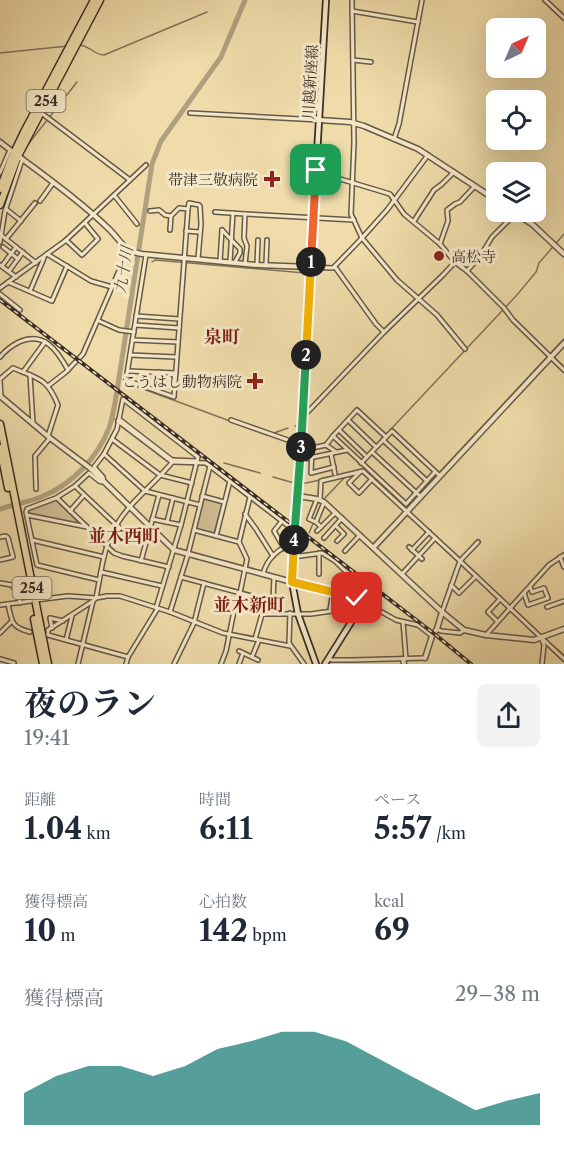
<!DOCTYPE html>
<html lang="ja">
<head>
<meta charset="utf-8">
<style>
  :root { --surface:#fff; --page:#f2f2f3; --text:#1f2937; --muted:#747a83; --accent:#0f766e }
  body { margin:0; font-family:"Libre Caslon Text","Noto Serif JP",serif; background:var(--page); color:var(--text); height:100vh; display:flex; flex-direction:column; font-size:22px; white-space:nowrap }
  * { box-sizing:border-box; margin:0 }
  p { font-size:20px; color:var(--muted) }
  .icon { flex:none; width:33px; height:33px; fill:none; stroke:currentColor; stroke-width:2; stroke-linecap:round; stroke-linejoin:round }
  .map { position:relative; height:664px; overflow:hidden }
  .sheet { display:flex; flex-direction:column; background:var(--surface); flex:1 }
  .sheet>* { flex:none }
  .needle { width:39px; rotate:44deg }
  .controls { position:absolute; left:486px; top:18px; display:grid; gap:12px }
  .controls a { display:grid; place-items:center; width:60px; height:60px; border-radius:9px; background:var(--surface); box-shadow:0 6px 24px #0002; font-size:30px }
  .pin { position:absolute; display:grid; place-items:center; width:51px; height:51px; color:#fff; margin:-26px; border-radius:12px; box-shadow:0 3px 9px #0006 }
  .km { position:absolute; width:30px; height:30px; margin:-15px; border-radius:50%; background:#222; color:#fff; font-size:16px; line-height:30px; text-align:center }
  .round { display:grid; place-items:center; flex:none; width:63px; height:63px; border-radius:9px; background:var(--page) }
  .summary { display:flex; align-items:center; justify-content:space-between; height:102px; padding:0 24px }
  h1 { font-size:33px; font-weight:700; line-height:45px }
  .figures { display:grid; grid-template-columns:repeat(3,1fr); gap:9px; height:102px; padding:6px 24px }
  .figures div { display:grid; align-content:center }
  .figures b { font-size:30px; font-weight:700 }
  .figures small { font-size:16px; font-weight:400 }
  .figures p { font-size:16px }
  .chart { height:168px; padding:12px 24px }
  .chart p { display:flex; justify-content:space-between }
  .chart svg { width:100%; height:108px; margin-top:6px; fill:var(--accent); opacity:.7 }
  .map>svg:first-child { display:block }
  .green { fill:#d0be94; stroke:#84765d; stroke-width:1.5 }
  .lines { fill:none; stroke-linecap:round; stroke-linejoin:round }
  .stream { stroke:#81725a; stroke-width:1.5 }
  .river { stroke:#b1a07d; stroke-width:5 }
  .minor-casing { stroke:#665947; stroke-width:6 }
  .tertiary-casing { stroke:#665947; stroke-width:7 }
  .secondary-casing { stroke:#392d26; stroke-width:8 }
  .trunk-casing { stroke:#392d26; stroke-width:9 }
  .minor { stroke:#f5e8c8; stroke-width:3 }
  .tertiary { stroke:#f5e8c8; stroke-width:4 }
  .secondary { stroke:#f5e8c8; stroke-width:4.5 }
  .trunk { stroke:#efdcaa; stroke-width:6 }
  .rail-casing { stroke:#392d26; stroke-width:4 }
  .rail { stroke:#f5e8c8; stroke-width:1.5; stroke-dasharray:4.5; stroke-linecap:butt }
  .split-1-casing { stroke:#fff; stroke-width:12 }
  .split-2-casing { stroke:#fff; stroke-width:12 }
  .split-3-casing { stroke:#fff; stroke-width:12 }
  .split-4-casing { stroke:#fff; stroke-width:12 }
  .split-5-casing { stroke:#fff; stroke-width:12 }
  .split-1 { stroke:#f0652b; stroke-width:8 }
  .split-2 { stroke:#f5b400; stroke-width:8 }
  .split-3 { stroke:#22a559; stroke-width:8 }
  .split-4 { stroke:#22a559; stroke-width:8 }
  .split-5 { stroke:#f5b400; stroke-width:8 }
  .poi-dot { fill:#8f2418; stroke:#f5e8c8; stroke-width:2 }
  .labels { text-anchor:middle; dominant-baseline:central; stroke-width:6; stroke-linejoin:round; paint-order:stroke }
  .shield { fill:#f5e8c8; stroke:#716557; stroke-width:1.5 }
  .shield-label { font-size:14px; font-weight:bold; fill:#392d26 }
  .street-label { font-size:15px; fill:#392d26; stroke:#f5e8c8 }
  .poi-label { font-size:15px; fill:#392d26; stroke:#f5e8c8; text-anchor:end }
  .water-label { font-size:16px; font-style:italic; fill:#574a3c; stroke:#f5e8c8 }
  .quarter-label { font-size:18px; font-weight:bold; fill:#7a1f14; stroke:#f5e8c8 }
</style>
</head>
<body>
<div class="map">
<svg width="564" height="664" viewBox="0 0 564 664">
  <rect width="100%" height="100%" fill="#efdcaa"/>
  <filter id="stains"><feTurbulence type="fractalNoise" baseFrequency=".00333" numOctaves="4"/><feColorMatrix values="0 0 0 0 .2 0 0 0 0 .09 0 0 0 0 .02 0 0 0 .5 -.17"/></filter>
  <radialGradient id="worn" r=".72"><stop offset=".6" stop-color="#630" stop-opacity="0"/><stop offset="1" stop-color="#630" stop-opacity=".3"/></radialGradient>
  <!-- green -->
  <g class="green">
    <path d="M204 498 222 504 214 534 196 529Z"/>
    <path d="M56 500 81 525 80 526 28 513V510Z"/>
  </g>
  <g class="lines">
    <!-- stream -->
    <g class="stream">
      <path d="M79 45C89 45 94 55 104 55L207 12"/>
      <path d="M0 53 68 46"/>
      <path d="M26 147 77 82"/>
      <path d="M152 262 155 260 305 273 307 276 305 311"/>
      <path d="M127 383 230 421"/>
      <path d="M112 418 115 419"/>
      <path d="M235 423 267 435"/>
      <path d="M295 426H298"/>
      <path d="M274 433 288 428"/>
      <path d="M400 437 392 428 516 296 536 272 539 263 564 234"/>
      <path d="M224 463 260 473"/>
      <path d="M273 477 294 483"/>
      <path d="M374 479 417 519"/>
      <path d="M301 484 320 480"/>
      <path d="M325 498 345 477"/>
      <path d="M406 508 564 339"/>
      <path d="M309 533 321 505"/>
      <path d="M296 545 304 543 306 538"/>
      <path d="M545 639 564 655"/>
    </g>
    <!-- river -->
    <path class="river" d="M0 509C13 505 28 502 41 497 71 485 97 459 109 428 113 416 115 404 117 391L152 164 161 141 221 57 245 0"/>
    <!-- minor casing -->
    <g class="minor-casing">
      <g id="minor">
        <path d="M545 0 564 18"/>
        <path d="M352 11 418 22"/>
        <path d="M353 60 371 62"/>
        <path d="M309 94H321"/>
        <path d="M40 112 130 180"/>
        <path d="M190 113 319 120"/>
        <path d="M394 139 399 124 422 0"/>
        <path d="M428 155 387 210 362 238 397 280 437 315 465 349"/>
        <path d="M317 172 390 194 404 214 440 244 455 262 467 271 504 308 513 320 564 370"/>
        <path d="M0 173 10 150"/>
        <path d="M114 195 137 224"/>
        <path d="M40 201 53 183"/>
        <path d="M6 209 21 221"/>
        <path d="M188 209 189 203 199 205 200 206 201 224 198 259"/>
        <path d="M150 211 159 210 165 215 171 216"/>
        <path d="M215 212 245 214 244 238 247 246 245 264"/>
        <path d="M245 214 354 220"/>
        <path d="M414 221 434 190 442 184 454 172"/>
        <path d="M222 230 240 249V253L235 262"/>
        <path d="M186 231 199 232"/>
        <path d="M1 235 36 263"/>
        <path d="M6 239 35 203"/>
        <path d="M66 240 82 255 98 239 85 223"/>
        <path d="M0 242 5 211 22 160"/>
        <path d="M440 244 448 221 447 210 455 204 460 202 475 186"/>
        <path d="M3 247 18 259"/>
        <path d="M47 254 91 281 112 287"/>
        <path d="M146 255 126 380 174 397 188 209 179 208 171 216 170 230"/>
        <path d="M220 261 222 230"/>
        <path d="M230 262 233 213"/>
        <path d="M266 264 267 240"/>
        <path d="M0 265 16 277"/>
        <path d="M257 265 258 240"/>
        <path d="M2 266 16 247"/>
        <path d="M311 267 333 268 362 238 351 214 354 143 352 0"/>
        <path d="M9 271 23 252"/>
        <path d="M467 271 481 255 492 237 516 213"/>
        <path d="M8 282 52 301 67 266"/>
        <path d="M0 288 65 241 146 165"/>
        <path d="M30 291 44 258"/>
        <path d="M0 294 20 310"/>
        <path d="M136 316 179 319"/>
        <path d="M99 321 119 330 134 332"/>
        <path d="M135 325 179 328"/>
        <path d="M384 332 443 275 455 262"/>
        <path d="M133 340 178 342"/>
        <path d="M130 355 176 357"/>
        <path d="M0 357C5 351 11 346 19 342 44 331 57 350 68 370"/>
        <path d="M128 371 176 373"/>
        <path d="M23 372 45 342"/>
        <path d="M30 375 33 424"/>
        <path d="M0 379 13 368C39 379 47 378 58 405L48 436"/>
        <path d="M0 381 1 397"/>
        <path d="M48 386 66 372 83 354 128 250"/>
        <path d="M158 391 159 372"/>
        <path d="M303 417 384 332 376 324 335 267"/>
        <path d="M119 419 172 460 197 461"/>
        <path d="M231 420 299 444"/>
        <path d="M348 420 376 447"/>
        <path d="M118 421 172 462 206 463 295 531"/>
        <path d="M339 430 367 457"/>
        <path d="M386 437 357 410 333 436 406 504 435 472"/>
        <path d="M112 439 160 475 192 483"/>
        <path d="M383 440 427 481"/>
        <path d="M326 445 333 436"/>
        <path d="M372 452 421 497"/>
        <path d="M104 454 145 491 200 505"/>
        <path d="M331 454 335 474"/>
        <path d="M300 460 347 450"/>
        <path d="M361 463 392 431 440 476"/>
        <path d="M334 467 311 473 312 450V448L326 445 336 452"/>
        <path d="M360 472 349 483 359 493 372 479"/>
        <path d="M104 482 103 477 94 467 104 454 117 429 123 399 198 457 181 525 156 608"/>
        <path d="M75 486 129 537 146 542"/>
        <path d="M36 489 35 456 50 438"/>
        <path d="M202 496 224 502"/>
        <path d="M57 498 114 553 122 556 169 567"/>
        <path d="M317 499 309 519 316 522 321 527"/>
        <path d="M320 500 321 481 363 471 460 561 442 612"/>
        <path d="M70 511 84 495"/>
        <path d="M245 514 256 529 273 556"/>
        <path d="M27 515 87 527"/>
        <path d="M152 519 181 525"/>
        <path d="M282 521 274 531 284 548"/>
        <path d="M167 522 173 498"/>
        <path d="M316 522 324 502"/>
        <path d="M336 526 344 534 337 541"/>
        <path d="M194 530 239 542"/>
        <path d="M317 531 335 513"/>
        <path d="M216 536 230 481"/>
        <path d="M0 537 6 536 8 538 13 557 0 560"/>
        <path d="M324 538 342 518"/>
        <path d="M32 540 104 557"/>
        <path d="M478 542 460 561 564 659"/>
        <path d="M409 547 422 559"/>
        <path d="M412 550 429 532"/>
        <path d="M345 551 360 535"/>
        <path d="M319 553V574"/>
        <path d="M293 557 322 553 335 561 343 569 362 584 361 595"/>
        <path d="M560 557 564 567"/>
        <path d="M141 561 159 495"/>
        <path d="M101 572 162 586"/>
        <path d="M263 574C266 561 279 545 294 546"/>
        <path d="M402 574 435 538"/>
        <path d="M181 577 270 601 273 600 274 577"/>
        <path d="M99 580 37 565 26 512 27 509 56 498 75 486 89 473 99 481 102 482"/>
        <path d="M0 583 12 585 19 597 20 603"/>
        <path d="M451 585 459 593 476 576"/>
        <path d="M524 593 528 605 548 598 544 588 532 592 530 587"/>
        <path d="M36 600 68 596 96 598 107 596H120L170 612 223 633 290 646"/>
        <path d="M93 601 48 630V635L128 657"/>
        <path d="M8 604C12 622 11 627 30 632"/>
        <path d="M0 605 31 601"/>
        <path d="M547 607 564 601"/>
        <path d="M330 610 333 591"/>
        <path d="M170 612 188 554 210 466"/>
        <path d="M290 613 289 643 304 664"/>
        <path d="M262 614H311L346 609 377 612 380 611 396 620 418 625 432 636"/>
        <path d="M497 621 488 612 500 599"/>
        <path d="M403 622 406 659"/>
        <path d="M52 628 50 618 63 621"/>
        <path d="M437 629 441 631 460 633 464 630"/>
        <path d="M0 633 12 621"/>
        <path d="M486 635 549 565 564 555"/>
        <path d="M255 639 266 600"/>
        <path d="M66 640 72 616"/>
        <path d="M542 640 544 645 542 664"/>
        <path d="M239 651 258 660"/>
        <path d="M252 657 259 640"/>
        <path d="M0 659 14 663"/>
        <path d="M328 659 332 660H352L425 658"/>
        <path d="M78 664 93 601 96 598C101 574 103 547 116 526 130 501 156 483 174 460"/>
        <path d="M126 664 128 657 158 608"/>
        <path d="M174 664 194 623 204 583"/>
        <path d="M221 664 226 651 233 616 240 593 247 559 239 542 250 497"/>
        <path d="M239 664 243 653"/>
      </g>
    </g>
    <!-- tertiary casing -->
    <g class="tertiary-casing">
      <g id="tertiary">
        <path d="M319 120 350 122 364 126 418 149 496 200"/>
        <path d="M0 142C37 171 76 197 110 230 122 242 123 251 142 254L257 265 311 267"/>
        <path d="M513 212 532 224 564 254"/>
        <path d="M0 396 50 438 90 468 174 550 292 582 357 597 361 595 366 600"/>
        <path d="M298 496 317 499 324 502 442 612 464 630 486 635 534 640 564 629"/>
        <path d="M374 547 564 343"/>
        <path d="M357 597 360 603V608"/>
        <path d="M425 658 432 636 437 629 442 612"/>
        <path d="M403 659 404 664"/>
      </g>
    </g>
    <!-- secondary casing -->
    <g class="secondary-casing">
      <g id="secondary">
        <path d="M316 664 298 614 292 582 326 0"/>
        <path d="M325 664 360 608"/>
      </g>
    </g>
    <!-- trunk casing -->
    <g class="trunk-casing">
      <g id="trunk">
        <path d="M0 189 11 159 24 132 94 0"/>
        <path d="M0 205 18 156 100 0"/>
        <path d="M0 424 48 664"/>
        <path d="M0 448 8 488"/>
        <path d="M34 619 43 664"/>
      </g>
    </g>
    <!-- minor -->
    <use href="#minor" class="minor"/>
    <!-- tertiary -->
    <use href="#tertiary" class="tertiary"/>
    <!-- secondary -->
    <use href="#secondary" class="secondary"/>
    <!-- trunk -->
    <use href="#trunk" class="trunk"/>
    <!-- rail casing -->
    <g class="rail-casing">
      <path id="rail" d="M0 300 437 636 471 664"/>
    </g>
    <!-- rail -->
    <use href="#rail" class="rail"/>
  </g>
  <g class="lines">
    <!-- split-1 casing -->
    <g class="split-1-casing">
      <path id="split-1" d="M311 262 316 170"/>
    </g>
    <!-- split-2 casing -->
    <g class="split-2-casing">
      <path id="split-2" d="M306 355 311 262"/>
    </g>
    <!-- split-3 casing -->
    <g class="split-3-casing">
      <path id="split-3" d="M301 447 306 355"/>
    </g>
    <!-- split-4 casing -->
    <g class="split-4-casing">
      <path id="split-4" d="M294 540 301 447"/>
    </g>
    <!-- split-5 casing -->
    <g class="split-5-casing">
      <path id="split-5" d="M294 540 292 582 357 598"/>
    </g>
    <!-- split-1 -->
    <use href="#split-1" class="split-1"/>
    <!-- split-2 -->
    <use href="#split-2" class="split-2"/>
    <!-- split-3 -->
    <use href="#split-3" class="split-3"/>
    <!-- split-4 -->
    <use href="#split-4" class="split-4"/>
    <!-- split-5 -->
    <use href="#split-5" class="split-5"/>
  </g>
  <!-- markers -->
  <g class="poi-dot">
    <path d="M269 170h6v6h6v6h-6v6h-6v-6h-6v-6h6z"/>
    <circle cx="439" cy="256" r="6"/>
    <path d="M252 372h6v6h6v6h-6v6h-6v-6h-6v-6h6z"/>
  </g>
  <g class="labels">
    <!-- shield labels -->
    <g class="shield">
      <rect x="26.5" y="90" width="39" height="22" rx="4.5"/>
      <rect x="12.5" y="577" width="39" height="22" rx="4.5"/>
    </g>
    <g class="shield-label">
      <text x="46" y="101">254</text>
      <text x="32" y="588">254</text>
    </g>
    <!-- street labels -->
    <g class="street-label">
      <text transform="translate(310 82) rotate(-87)">川越新座線</text>
    </g>
    <!-- poi labels -->
    <g class="poi-label">
      <text x="258" y="179">帯津三敬病院</text>
      <text x="451" y="256" text-anchor="start">高松寺</text>
      <text x="242" y="381">こうはし動物病院</text>
    </g>
    <!-- water labels -->
    <g class="water-label">
      <text transform="translate(123 270) rotate(-81)">九十川</text>
    </g>
    <!-- quarter labels -->
    <g class="quarter-label">
      <text x="222" y="337">泉町</text>
      <text x="124" y="536">並木西町</text>
      <text x="249" y="605">並木新町</text>
    </g>
  </g>
  <rect width="100%" height="100%" filter="url(#stains)"/>
  <rect width="100%" height="100%" fill="url(#worn)"/>
</svg>
<div class="controls">
<a><svg class="needle" viewBox="-14 -14 28 28"><path d="M0-13l5 13h-10z" fill="#e53935"/><path d="M0 13l5-13h-10z" fill="#747a83"/></svg></a>
<a><svg class="icon" aria-label="locate" viewBox="0 0 24 24"><circle cx="12" cy="12" r="6"/><path d="M12 2v4M12 18v4M2 12h4M18 12h4"/></svg></a>
<a><svg class="icon" aria-label="layers" viewBox="0 0 24 24"><path d="M12 4l9 5-9 5-9-5zM3 14l9 5 9-5"/></svg></a>
</div>
<div class="pin" style="left:316px;top:170px;background:#1e9e55"><svg class="icon" aria-label="arrive" viewBox="0 0 24 24"><path d="M6 21V4h12l-3 4 3 4H6"/></svg></div>
<div class="pin" style="left:357px;top:598px;background:#d93025"><svg class="icon" aria-label="check" viewBox="0 0 24 24"><path d="M5 12l5 5 9-10"/></svg></div>
<b class="km" style="left:311px;top:262px">1</b>
<b class="km" style="left:306px;top:355px">2</b>
<b class="km" style="left:301px;top:447px">3</b>
<b class="km" style="left:294px;top:540px">4</b>
</div>
<section class="sheet">
<div class="summary"><div><h1>夜のラン</h1><p>19:41</p></div><a class="round"><svg class="icon" aria-label="share" viewBox="0 0 24 24"><path d="M12 15V3M7 8l5-5 5 5M5 13v7h14v-7"/></svg></a></div>
<div class="figures">
<div><p>距離</p><b>1.04<small> km</small></b></div>
<div><p>時間</p><b>6:11</b></div>
<div><p>ペース</p><b>5:57<small> /km</small></b></div>
</div>
<div class="figures">
<div><p>獲得標高</p><b>10<small> m</small></b></div>
<div><p>心拍数</p><b>142<small> bpm</small></b></div>
<div><p>kcal</p><b>69</b></div>
</div>
<div class="chart"><p><span>獲得標高</span>29–38 m</p>
<svg viewBox="0 0 160 44" preserveAspectRatio="none"><path d="M0 44V31L10 24L20 20L30 20L40 24L50 20L60 13L70 10L80 6L90 6L100 10L110 17L120 24L130 31L140 38L150 34L160 31V44z"/></svg>
</div>
</section>
</body>
</html>
